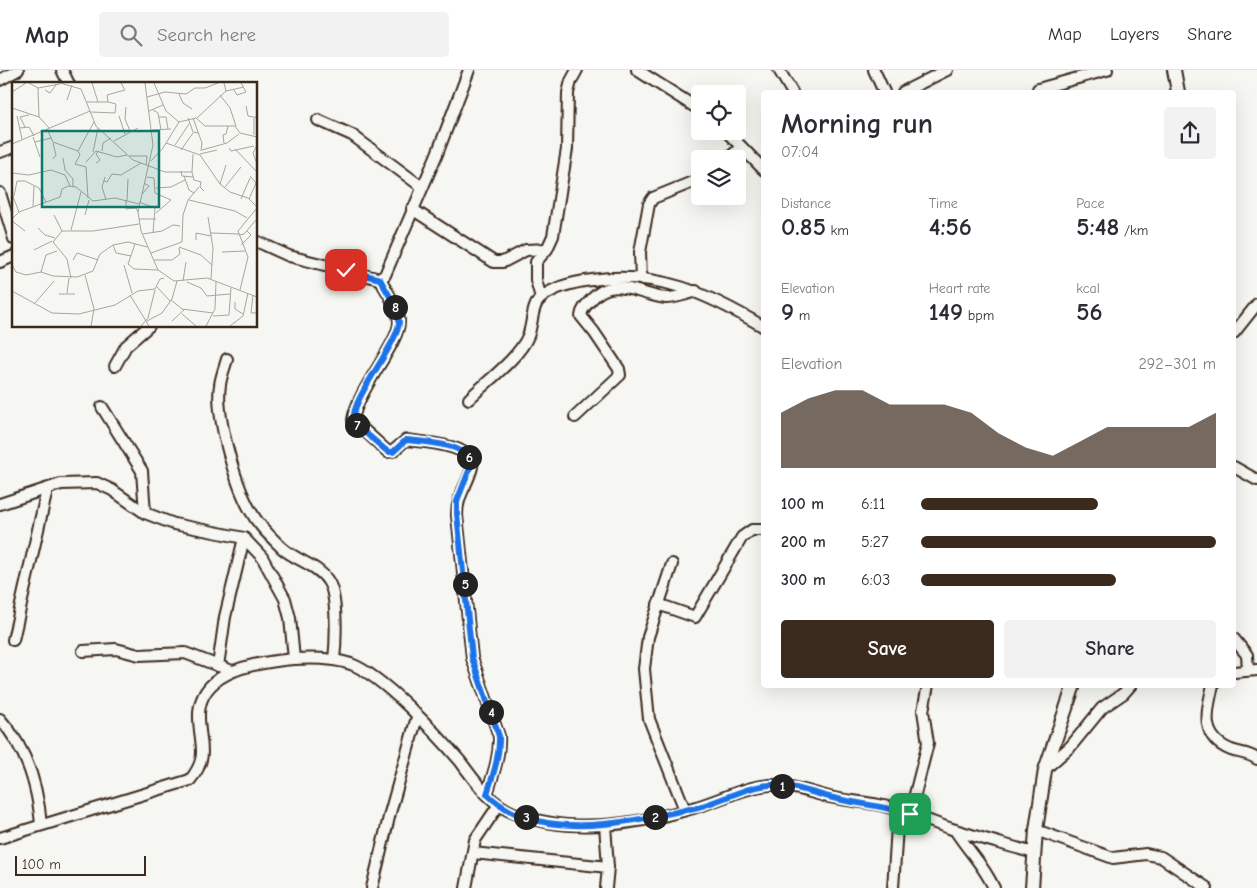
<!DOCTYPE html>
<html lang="en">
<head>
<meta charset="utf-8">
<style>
  :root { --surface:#fff; --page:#f2f2f3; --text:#2b2b33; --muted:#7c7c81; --line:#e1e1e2; --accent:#3b2a1e }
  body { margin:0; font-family:"Comic Neue",sans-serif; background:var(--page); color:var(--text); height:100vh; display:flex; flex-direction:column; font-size:19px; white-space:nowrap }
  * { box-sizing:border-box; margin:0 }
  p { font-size:16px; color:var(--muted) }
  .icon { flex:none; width:28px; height:28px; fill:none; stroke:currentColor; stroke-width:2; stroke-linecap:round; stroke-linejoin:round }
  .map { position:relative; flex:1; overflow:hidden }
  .sheet { position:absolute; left:761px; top:20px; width:475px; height:598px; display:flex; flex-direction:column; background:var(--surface); border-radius:5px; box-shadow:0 5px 20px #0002 }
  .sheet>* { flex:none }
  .tools { position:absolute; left:691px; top:15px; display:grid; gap:10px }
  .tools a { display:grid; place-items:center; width:55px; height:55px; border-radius:5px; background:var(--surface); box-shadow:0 5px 20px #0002; font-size:25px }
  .scale { position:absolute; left:15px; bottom:12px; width:131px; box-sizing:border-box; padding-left:5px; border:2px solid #3b2a1e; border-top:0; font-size:14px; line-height:18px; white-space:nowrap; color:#3b2a1e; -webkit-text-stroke:4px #f6f6f2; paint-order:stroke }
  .pin { position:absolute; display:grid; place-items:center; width:42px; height:42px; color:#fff; margin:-21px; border-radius:10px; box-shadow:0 2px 8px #0006 }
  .km { position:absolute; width:25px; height:25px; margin:-12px; border-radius:50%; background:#222; color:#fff; font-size:14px; line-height:25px; text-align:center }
  .round { display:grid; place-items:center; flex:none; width:52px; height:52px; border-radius:5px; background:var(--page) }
  .headline { display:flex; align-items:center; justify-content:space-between; height:85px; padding:0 20px }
  h1 { font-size:28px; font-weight:700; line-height:38px }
  .stats { display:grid; grid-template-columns:repeat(3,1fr); gap:8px; height:85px; padding:5px 20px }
  .stats div { display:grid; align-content:center }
  .stats b { font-size:25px; font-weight:700 }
  .stats small { font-size:14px; font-weight:400 }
  .stats p { font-size:14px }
  .chart { height:140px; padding:10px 20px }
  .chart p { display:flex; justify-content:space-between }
  .chart svg { width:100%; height:90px; margin-top:5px; fill:var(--accent); opacity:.7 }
  .primary-button { display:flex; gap:10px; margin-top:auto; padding:10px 20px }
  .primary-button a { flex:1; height:58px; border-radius:5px; background:var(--accent); color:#fff; font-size:20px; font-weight:700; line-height:58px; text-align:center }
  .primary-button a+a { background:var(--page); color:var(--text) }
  ul { padding:0 20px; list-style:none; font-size:16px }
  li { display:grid; grid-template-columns:80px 60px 1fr; align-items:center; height:38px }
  li i { height:12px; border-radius:6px; background:var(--accent) }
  header { display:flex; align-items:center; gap:30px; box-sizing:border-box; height:70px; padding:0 25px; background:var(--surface); border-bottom:1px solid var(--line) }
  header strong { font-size:24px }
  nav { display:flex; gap:28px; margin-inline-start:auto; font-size:18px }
  .search { width:350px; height:45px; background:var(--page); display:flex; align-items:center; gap:12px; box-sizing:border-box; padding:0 18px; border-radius:5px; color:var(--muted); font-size:19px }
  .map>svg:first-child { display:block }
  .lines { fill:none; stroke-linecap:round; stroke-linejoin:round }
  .minor-casing { stroke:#3b2a1e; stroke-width:14 }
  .tertiary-casing { stroke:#3b2a1e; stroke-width:16 }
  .minor { stroke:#f6f6f2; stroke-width:10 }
  .tertiary { stroke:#f6f6f2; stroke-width:12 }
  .route-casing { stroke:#fff; stroke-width:10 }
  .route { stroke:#1a73e8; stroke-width:6 }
  .inset-road { fill:none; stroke:#aba49d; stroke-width:1 }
  .view { fill:#0f766e; fill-opacity:0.15; stroke:#0f766e; stroke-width:2.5 }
  .inset-edge { fill:none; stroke:#3b2a1e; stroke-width:2.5 }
</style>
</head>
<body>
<header>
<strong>Map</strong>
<div class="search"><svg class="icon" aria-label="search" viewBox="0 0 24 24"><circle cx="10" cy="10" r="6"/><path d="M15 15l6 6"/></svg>Search here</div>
<nav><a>Map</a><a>Layers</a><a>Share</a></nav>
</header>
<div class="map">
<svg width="1257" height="818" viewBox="0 0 1257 818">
  <rect width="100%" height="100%" fill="#f6f6f2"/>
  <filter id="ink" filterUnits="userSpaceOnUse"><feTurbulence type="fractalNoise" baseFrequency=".02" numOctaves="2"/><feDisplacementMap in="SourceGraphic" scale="10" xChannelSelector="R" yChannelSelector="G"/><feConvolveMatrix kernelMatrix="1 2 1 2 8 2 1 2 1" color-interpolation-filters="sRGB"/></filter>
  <g filter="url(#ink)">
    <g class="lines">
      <!-- minor casing -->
      <g class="minor-casing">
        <g id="minor">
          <path d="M62 0 69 14"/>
          <path d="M637 0 700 40"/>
          <path d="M779 0 792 22"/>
          <path d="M874 0 884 22"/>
          <path d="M0 10 18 0"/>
          <path d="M1038 19 1107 0"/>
          <path d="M903 22 947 0"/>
          <path d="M318 50 352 65 422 117"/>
          <path d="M726 61 764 100"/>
          <path d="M0 82 14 77"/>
          <path d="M728 89 741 77"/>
          <path d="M0 123 14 169"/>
          <path d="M412 139 494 192H503L526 180 547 179"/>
          <path d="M256 171 289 186 380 209 385 205 437 84 469 0"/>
          <path d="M0 192 14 186"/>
          <path d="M641 208 640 182 649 134 653 128 700 109"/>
          <path d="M380 209C386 221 399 238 399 252 399 274 357 320 353 350L388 382 393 381 406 370C420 372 476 374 472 397 468 415 457 424 457 445L472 588 499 666C500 686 493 705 487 724"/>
          <path d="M541 228 536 210V192L547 179 553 166 567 79 568 23 571 11 577 0"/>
          <path d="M1234 263 1257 234"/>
          <path d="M227 289C225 297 221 306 220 315 215 345 235 413 250 440 258 455 270 466 282 478 295 490 318 495 328 511 338 525 336 572 334 590"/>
          <path d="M115 296 126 276 149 256"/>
          <path d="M469 329C486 312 519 288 528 266 533 254 531 235 542 227 556 216 575 212 592 210 658 200 708 224 764 257"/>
          <path d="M102 337 142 401 145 443"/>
          <path d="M575 347 620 305 619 299 594 262 581 246C582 239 586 235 591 230 613 204 638 225 666 228 677 228 687 224 696 221"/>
          <path d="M1234 397 1257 410"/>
          <path d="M0 434 61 414 97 413 112 420 145 443 174 454 244 468 262 487 285 529 290 548 294 589"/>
          <path d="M672 494 648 567 644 599 649 649 685 740"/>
          <path d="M658 534 695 547 742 467 752 460H764"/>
          <path d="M1234 569 1247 585 1248 600"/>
          <path d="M13 570 47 420"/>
          <path d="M83 581 116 579 139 585 185 583 232 601"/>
          <path d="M218 596 225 547 244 468"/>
          <path d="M1234 602 1257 600"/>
          <path d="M1213 615C1207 641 1199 667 1231 680 1240 683 1249 683 1257 689"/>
          <path d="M0 649C26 678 38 717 41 755"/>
          <path d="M1045 699 1071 676 1102 638 1124 623 1131 615"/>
          <path d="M910 744 928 673 923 641 928 615"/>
          <path d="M605 755 608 797 606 818"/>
          <path d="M955 760C969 782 983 794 994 818"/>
          <path d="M1036 760 1113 788 1146 784 1161 787 1207 818"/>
          <path d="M0 768 190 710C211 685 198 672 199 643 201 605 245 595 276 591 299 588 329 587 351 594 383 606 437 664 460 691 475 711 490 734 514 743 570 765 636 755 693 738 718 731 744 717 770 715 791 714 814 724 834 728 849 731 865 732 879 735 904 740 928 751 952 759 979 768 1007 775 1034 783"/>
          <path d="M473 783 608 797"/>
          <path d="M372 818 390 743 417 647"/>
          <path d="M466 818 475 770 498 736"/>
          <path d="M893 818 898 741"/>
        </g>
      </g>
      <!-- tertiary casing -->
      <g class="tertiary-casing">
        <g id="tertiary">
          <path d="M1174 0 1178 22"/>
          <path d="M1032 818 1036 760 1045 700 1074 615"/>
        </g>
      </g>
      <!-- minor -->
      <use href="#minor" class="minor"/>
      <!-- tertiary -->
      <use href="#tertiary" class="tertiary"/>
    </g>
  </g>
  <g class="lines" filter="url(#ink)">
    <!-- route casing -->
    <g class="route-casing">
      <path id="route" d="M346 200 380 209C386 221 399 238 399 252 399 274 344 336 355 354L388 382H393L406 370C424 372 465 373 472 393L457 431V444L472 588 499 666C500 686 493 705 487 724 538 774 628 752 690 739 717 734 742 717 770 715 790 714 813 723 833 728 859 734 884 736 910 744"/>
    </g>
    <!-- route -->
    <use href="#route" class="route"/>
  </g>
  <!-- overview -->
  <g transform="translate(12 12)">
    <rect width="245" height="245" fill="#f6f6f2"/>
    <path class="inset-road" d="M17 1 26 6 48 2M48 1 69 7 84 44 121 78 153 90H180L182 98 189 100 188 105 192 109M80 1 86 20M133 1 141 63 126 130 129 149 146 188 162 199 195 196 245 215M212 1 214 9 232 5M26 6 27 35M33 8 38 11 44 3M222 8 225 13 234 10 229 1M0 10 14 1M167 12 171 21 180 27M208 13 218 26 224 44M135 15 153 10 174 12 183 6H193L206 1M55 18 60 3M75 20H96L95 13 113 8 109 1M234 24 236 34 242 35M114 25 113 37 118 49M0 26 27 35 37 46M141 28 146 31 149 48M137 29 151 23M79 30 103 31 104 22 96 20M5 34 10 57M107 34 113 52M147 35H154L156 47M176 36 181 50 186 51M181 36 190 61 189 69M185 36 214 9M167 40 184 36 193 44H223L228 51 245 55M13 45 8 35 17 33M8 46 17 45 22 54M35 47 41 60 66 69 82 40M140 48 159 47M242 53V36L245 34M21 55 28 75M102 59 126 46M23 60 39 56M41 61 44 73 41 77M154 61 188 73 208 102 218 110 236 116 245 125M212 61 211 53 214 52 216 44M0 62 78 29M163 63 177 42M245 63 241 71 245 82M217 66 219 69 242 64M223 67 245 90M169 68 181 51M190 68 215 61 227 52M66 69 68 73 63 82 74 85 76 116M90 69 91 61 99 56M81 70 86 46M188 72 205 68M117 74H135L134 83M51 76 53 88 61 97V104M139 79 151 66 167 40 154 29 142 1M74 80 84 69 105 75 115 73M84 81 88 78 84 72 87 69M169 89 170 94 181 95M180 90 181 72M0 91 17 93 39 88 53 93 58 104M172 94 177 108 182 111M93 95 90 105 94 118M135 95 142 96 143 111 159 118 144 131M92 99 95 100 100 92 109 93 129 81M208 102 214 83M213 105 229 85M144 106 159 105 173 98M0 112 7 130M130 112 137 104 132 101M2 114 5 99H13L27 106 34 120M229 117 238 96M237 117 244 101 238 94M114 118V127L124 126 126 130M177 118 223 129 235 136M115 119 116 97M127 120 143 126 141 151M21 125 22 104M42 133 50 149M73 133 77 118M196 135 201 166 199 197M0 137 7 130 48 115 50 107 56 104 64 105 81 119 103 116 127 122M127 137H144M0 139 13 149M26 146 33 153 43 156M59 148 69 110M199 151 227 152M131 152 150 149 161 143 168 144M227 153 232 152 244 138M184 158V151L199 154M123 162 116 182 122 187 146 188M101 163 104 171 119 174M229 163 239 153 235 149M167 165 189 173 200 183M22 168 40 159M210 170 233 169M139 171 170 160 171 133 176 118 187 105M61 178 65 171 86 178M142 178H160L168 172 167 166M0 183 4 190 14 193 29 190 41 194 65 195 81 189 88 172 101 163 116 160 135 165M112 183 120 211M29 190 34 173 45 169M73 193 82 227 79 244M59 196 55 177 41 160 50 149H81L127 142M171 199 174 180M175 200 189 206 195 214 218 212M145 205 158 219M228 208 236 175 226 149 245 126M0 209 40 231 67 232 103 223 126 209 143 207 148 197 152 196M55 211 57 196M47 212H63M118 213 137 244M241 213 239 231H245M159 218 170 227 201 231M223 220V227L231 232M23 221 42 199M170 232 184 244M201 234 217 233 219 206M135 239 150 231 160 217 165 199M160 239 173 227M129 244 136 236 143 208M194 244 203 227 204 200M218 244 231 234 236 211"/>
    <path class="view" d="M30 49H147V125H30Z"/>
    <rect width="245" height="245" class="inset-edge"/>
  </g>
</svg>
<div class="tools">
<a><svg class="icon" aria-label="locate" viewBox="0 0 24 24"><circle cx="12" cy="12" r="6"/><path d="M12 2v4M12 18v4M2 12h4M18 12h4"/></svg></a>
<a><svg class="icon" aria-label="layers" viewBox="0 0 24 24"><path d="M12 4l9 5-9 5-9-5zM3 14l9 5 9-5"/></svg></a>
</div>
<div class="scale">100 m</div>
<div class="pin" style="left:910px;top:744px;background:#1e9e55"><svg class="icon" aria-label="arrive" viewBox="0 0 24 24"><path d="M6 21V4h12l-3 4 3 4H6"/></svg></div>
<div class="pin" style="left:346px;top:200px;background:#d93025"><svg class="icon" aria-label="check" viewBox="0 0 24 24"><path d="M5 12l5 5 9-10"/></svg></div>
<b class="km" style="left:782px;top:716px">1</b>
<b class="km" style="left:655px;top:747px">2</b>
<b class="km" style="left:526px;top:747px">3</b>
<b class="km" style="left:491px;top:642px">4</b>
<b class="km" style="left:465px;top:514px">5</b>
<b class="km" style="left:469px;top:387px">6</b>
<b class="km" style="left:357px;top:355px">7</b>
<b class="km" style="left:395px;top:237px">8</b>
<section class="sheet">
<div class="headline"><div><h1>Morning run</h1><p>07:04</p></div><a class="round"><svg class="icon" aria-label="share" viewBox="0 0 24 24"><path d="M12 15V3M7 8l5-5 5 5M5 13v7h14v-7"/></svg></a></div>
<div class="stats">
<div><p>Distance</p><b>0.85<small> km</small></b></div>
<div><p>Time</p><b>4:56</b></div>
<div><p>Pace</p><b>5:48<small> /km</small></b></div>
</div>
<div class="stats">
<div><p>Elevation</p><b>9<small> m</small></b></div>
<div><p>Heart rate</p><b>149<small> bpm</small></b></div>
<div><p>kcal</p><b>56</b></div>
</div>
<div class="chart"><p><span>Elevation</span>292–301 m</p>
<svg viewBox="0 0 160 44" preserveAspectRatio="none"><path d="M0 44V17L10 10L20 6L30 6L40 13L50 13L60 13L70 17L80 27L90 34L100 38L110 31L120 24L130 24L140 24L150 24L160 17V44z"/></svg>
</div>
<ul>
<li><b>100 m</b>6:11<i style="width:60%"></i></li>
<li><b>200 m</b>5:27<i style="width:100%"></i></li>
<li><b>300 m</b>6:03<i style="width:66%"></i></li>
</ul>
<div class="primary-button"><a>Save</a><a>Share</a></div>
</section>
</div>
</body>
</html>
